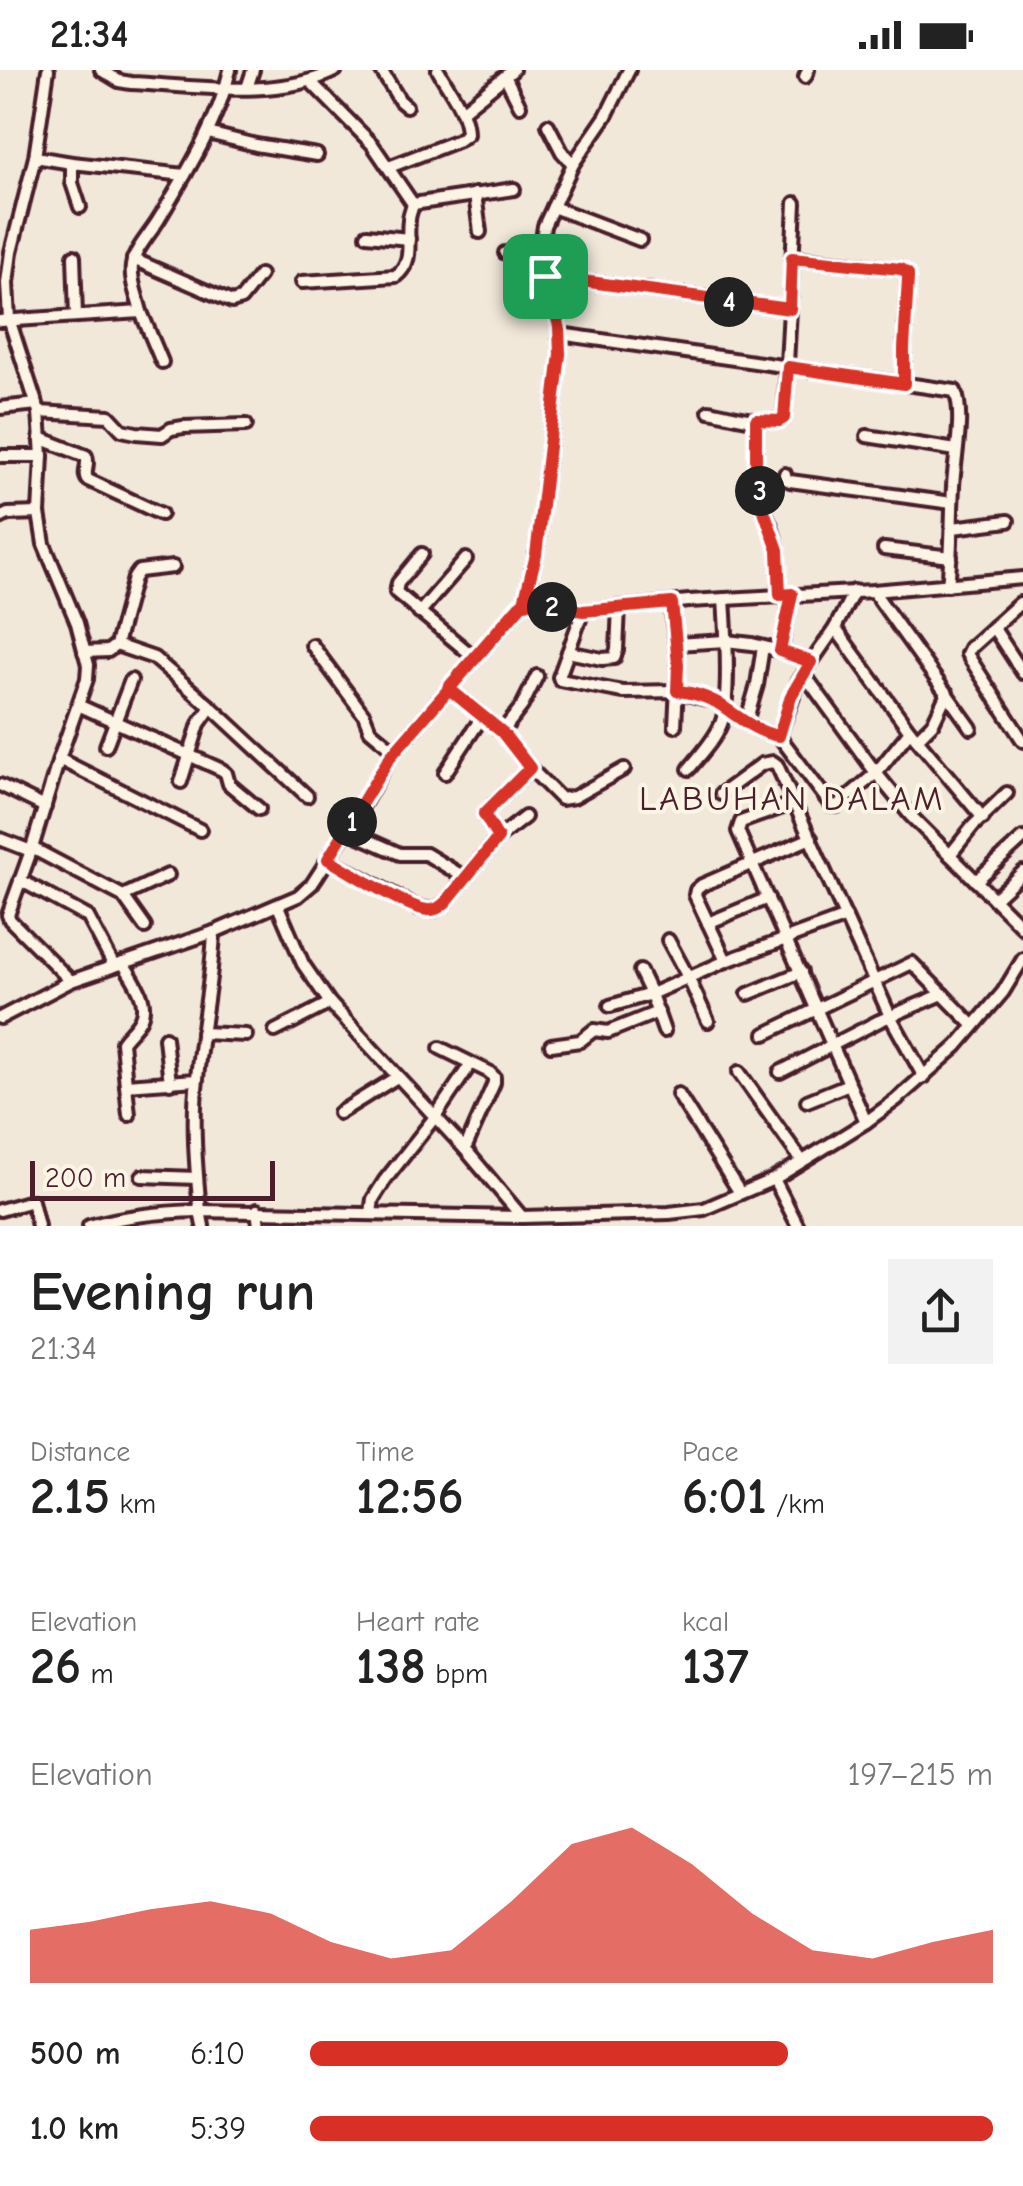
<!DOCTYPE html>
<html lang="en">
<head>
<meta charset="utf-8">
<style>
  :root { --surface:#fff; --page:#f2f2f2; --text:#222; --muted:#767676; --accent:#d93025 }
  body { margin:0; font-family:"Comic Neue",sans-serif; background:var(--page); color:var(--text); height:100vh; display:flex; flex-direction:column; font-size:38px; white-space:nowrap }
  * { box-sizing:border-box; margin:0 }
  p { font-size:32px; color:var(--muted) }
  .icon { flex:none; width:55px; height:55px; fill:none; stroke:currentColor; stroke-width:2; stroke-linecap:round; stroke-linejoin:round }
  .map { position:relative; height:1156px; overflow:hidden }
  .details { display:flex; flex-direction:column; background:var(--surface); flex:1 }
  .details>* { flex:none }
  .scale { position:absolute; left:30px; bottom:25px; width:245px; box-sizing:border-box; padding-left:10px; border:5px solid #4a1f2b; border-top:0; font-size:28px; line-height:35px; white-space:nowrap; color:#4a1f2b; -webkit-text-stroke:8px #fcf5e5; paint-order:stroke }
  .pin { position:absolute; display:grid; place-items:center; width:85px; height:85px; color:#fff; margin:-42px; border-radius:20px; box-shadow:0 5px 15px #0006 }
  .km { position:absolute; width:50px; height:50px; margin:-25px; border-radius:50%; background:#222; color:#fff; font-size:28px; line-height:50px; text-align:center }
  .round { display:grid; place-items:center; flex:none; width:105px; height:105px; border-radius:0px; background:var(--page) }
  .headline { display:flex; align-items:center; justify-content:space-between; height:170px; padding:0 30px }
  h1 { font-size:55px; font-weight:600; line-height:75px }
  .metrics { display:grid; grid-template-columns:repeat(3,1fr); gap:15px; height:170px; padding:10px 30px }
  .metrics div { display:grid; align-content:center }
  .metrics b { font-size:50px; font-weight:600 }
  .metrics small { font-size:28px; font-weight:400 }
  .metrics p { font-size:28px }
  .chart { height:280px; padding:20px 30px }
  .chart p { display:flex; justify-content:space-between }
  .chart svg { width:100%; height:180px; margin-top:10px; fill:var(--accent); opacity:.7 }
  ul { padding:0 30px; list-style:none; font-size:32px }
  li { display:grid; grid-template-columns:160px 120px 1fr; align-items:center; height:75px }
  li i { height:25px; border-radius:12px; background:var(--accent) }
  .status { display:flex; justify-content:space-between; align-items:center; height:70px; padding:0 50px; background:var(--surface); direction:ltr }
  .status svg { height:28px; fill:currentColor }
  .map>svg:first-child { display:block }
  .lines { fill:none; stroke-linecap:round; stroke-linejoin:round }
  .minor-casing { stroke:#4a1f2b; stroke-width:18 }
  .minor { stroke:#fcf5e5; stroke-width:10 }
  .route-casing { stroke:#fff; stroke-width:20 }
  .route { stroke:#d93025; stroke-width:12 }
  .labels { text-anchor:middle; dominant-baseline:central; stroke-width:8; stroke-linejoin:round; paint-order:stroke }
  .quarter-label { font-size:35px; letter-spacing:2.5px; fill:#4a1f2b; stroke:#fcf5e5 }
</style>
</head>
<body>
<div class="status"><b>21:34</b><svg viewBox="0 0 49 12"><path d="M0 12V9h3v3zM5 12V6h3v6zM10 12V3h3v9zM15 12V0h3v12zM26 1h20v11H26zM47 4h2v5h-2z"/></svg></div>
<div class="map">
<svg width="1023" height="1156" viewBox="0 0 1023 1156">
  <rect width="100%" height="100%" fill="#f1e8da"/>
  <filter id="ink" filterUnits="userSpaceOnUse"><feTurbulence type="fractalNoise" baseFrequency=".01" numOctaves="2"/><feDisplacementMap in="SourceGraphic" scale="20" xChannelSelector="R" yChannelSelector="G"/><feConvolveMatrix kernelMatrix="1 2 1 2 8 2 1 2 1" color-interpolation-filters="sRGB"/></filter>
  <g filter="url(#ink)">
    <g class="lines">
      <!-- minor casing -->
      <g class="minor-casing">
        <g id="minor">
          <path d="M48 0 35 87 11 182 7 213 9 249 39 342 42 386 39 443 44 474 77 553 88 595 87 609 59 689 32 778 8 845 10 850 71 911"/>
          <path d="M101 0 119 11 131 13C193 16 280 30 336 0"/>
          <path d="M381 0 400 31 406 36"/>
          <path d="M505 6 520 36"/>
          <path d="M805 7 808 0"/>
          <path d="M310 11 372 74 413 134 514 119"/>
          <path d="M247 18 253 0"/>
          <path d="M462 41 513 0"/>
          <path d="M548 55 562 82 573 94"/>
          <path d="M208 63 256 75 317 85"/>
          <path d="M35 87 72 93 185 105"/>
          <path d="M72 93V113L80 137"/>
          <path d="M389 97 459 70 467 64C467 41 449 20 438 0"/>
          <path d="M475 124 480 162"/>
          <path d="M553 137 640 170"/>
          <path d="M367 165 409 169"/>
          <path d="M505 183 540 185"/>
          <path d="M74 186 76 246"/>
          <path d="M792 187 901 199 908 204 904 279V314"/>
          <path d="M133 189 232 232 241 229 260 205"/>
          <path d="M545 206 790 239 784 348C763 356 732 345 709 341"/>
          <path d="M302 212 396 206C415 191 406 171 409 150 409 145 412 139 413 134"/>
          <path d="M790 239 795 133"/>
          <path d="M141 242 162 292"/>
          <path d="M0 251 141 242C138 228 130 211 132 196 134 180 151 163 159 149 187 102 218 53 230 0"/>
          <path d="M560 264 955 321C965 345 954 390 953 417 951 450 952 482 948 515"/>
          <path d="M0 338 37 334"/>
          <path d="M39 342 109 346 122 360 136 363 162 365 171 359 183 357 246 355"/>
          <path d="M756 350V405L763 438 771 456 778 480 780 525"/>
          <path d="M867 366 956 380"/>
          <path d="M40 368 86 386C90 394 82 404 88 410L161 444"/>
          <path d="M0 386H42"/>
          <path d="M785 404 786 409 790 411 952 433"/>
          <path d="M0 448 8 444 39 443"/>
          <path d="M953 458 1008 451"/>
          <path d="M884 479 951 487"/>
          <path d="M422 484 398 513 396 522 475 588"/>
          <path d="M873 521 971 658"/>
          <path d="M524 532 536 485 560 284 559 256 540 185 544 156 573 94 606 46 629 0"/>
          <path d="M671 533 678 594 675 656"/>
          <path d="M1020 533 970 578 967 584 1023 671"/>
          <path d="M583 541 559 607 560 610 623 622 677 621 714 631 759 660 779 666 831 735 837 736 876 703 910 661"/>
          <path d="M419 543 466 489"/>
          <path d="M993 557 1023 603"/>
          <path d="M835 558 910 661 983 748"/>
          <path d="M676 574 726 571 752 574 781 581 791 525"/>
          <path d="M116 575 154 588 211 637"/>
          <path d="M312 575 364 645 370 660 395 681"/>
          <path d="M781 581 811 592"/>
          <path d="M84 582 108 581 116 575 134 508 139 501 173 497"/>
          <path d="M568 582 602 589 614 588 617 580 619 537"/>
          <path d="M804 604 876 703 911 746 1023 858"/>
          <path d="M448 618 502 662 532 700 561 729 574 727 624 699"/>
          <path d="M78 635 222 700 226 703 229 714 259 739"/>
          <path d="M746 652 757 615 763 577"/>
          <path d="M502 662 522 636 537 606"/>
          <path d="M779 666 799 610 835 558 854 521"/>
          <path d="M917 669 933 653 947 623"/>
          <path d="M106 676 131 610"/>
          <path d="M59 689 200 760"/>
          <path d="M689 699C700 685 714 671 721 654 731 630 726 558 724 529"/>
          <path d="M445 703 482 647"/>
          <path d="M181 712 199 654 211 637 307 726"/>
          <path d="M0 715 45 737"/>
          <path d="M721 724 762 694 773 692 777 695 890 946 924 1007"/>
          <path d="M794 733 741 752 738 761 866 1052"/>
          <path d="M346 760 400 784H426L464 807"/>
          <path d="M498 768 484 744 530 698"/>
          <path d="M0 769 31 781"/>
          <path d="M32 778 123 826 168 805"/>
          <path d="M950 785 973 756 1007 723"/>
          <path d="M328 789 418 838 435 840 446 832 498 768 525 747"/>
          <path d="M20 810 88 847 114 896"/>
          <path d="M976 811 1023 768"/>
          <path d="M123 826 145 857"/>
          <path d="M994 829 1023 802"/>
          <path d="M278 836 303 894 330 933 465 1079 522 1147"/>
          <path d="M708 853 768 828"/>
          <path d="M668 870 688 907 708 951"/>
          <path d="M726 891 695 825 696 820 702 815 811 768"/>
          <path d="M123 893C134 911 152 933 138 953 133 960 127 965 122 972L126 1015"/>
          <path d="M748 924 801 902"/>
          <path d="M610 936 651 924 640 901"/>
          <path d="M0 948 71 911 214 862 298 826 312 814 363 735 390 687 524 532 583 541 689 531 873 521 1023 508"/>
          <path d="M275 961 330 933"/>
          <path d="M664 961 651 924 726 891 846 847"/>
          <path d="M202 963 246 965"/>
          <path d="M765 964 912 893 973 955"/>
          <path d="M165 968 170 1013"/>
          <path d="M551 975 580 971 594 960 608 962 658 942"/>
          <path d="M440 978 489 1002 494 1007V1013L465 1079"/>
          <path d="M739 1002 802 1091"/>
          <path d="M780 1002 879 951 943 924"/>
          <path d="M678 1024 740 1123"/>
          <path d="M807 1031 849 1014"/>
          <path d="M339 1043 397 1007"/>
          <path d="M129 1045 126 1015 196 1010"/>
          <path d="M142 1106 197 1108"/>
          <path d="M774 1109 798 1156"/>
          <path d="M0 1140 32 1131 38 1156"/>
          <path d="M257 1140 259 1156"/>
          <path d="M371 1143 373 1129 385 1110 435 1047 470 995"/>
          <path d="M89 1156C126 1145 162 1142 200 1141 196 1097 192 1052 197 1009 201 959 212 912 214 862"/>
          <path d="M203 1156 200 1141 522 1147 669 1143 704 1139 774 1109 866 1052 896 1030 957 976 1003 922 1023 889"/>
        </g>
      </g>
      <!-- minor -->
      <use href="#minor" class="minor"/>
    </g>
  </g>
  <g class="lines" filter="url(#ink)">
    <!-- route casing -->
    <g class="route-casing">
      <path id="route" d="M545 206 559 256 560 284 536 485 524 532 390 687 328 789C347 800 414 843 432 840 440 839 441 836 446 832L498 768 484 744 530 698 502 662 448 618 519 536 524 532 583 541 672 533 678 594 677 621C690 622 704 626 716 632 737 645 754 662 779 666L791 626 811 592 780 581 792 524 780 525 778 480 763 438 756 405V350L779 351 784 348 788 297 904 314V279L908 208V204L901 199 792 188 790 239 545 206"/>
    </g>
    <!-- route -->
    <use href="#route" class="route"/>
  </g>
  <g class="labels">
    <!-- quarter labels -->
    <g class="quarter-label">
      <text x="792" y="728">LABUHAN DALAM</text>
    </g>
  </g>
</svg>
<div class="scale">200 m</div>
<div class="pin" style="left:545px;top:206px;background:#1e9e55"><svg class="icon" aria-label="arrive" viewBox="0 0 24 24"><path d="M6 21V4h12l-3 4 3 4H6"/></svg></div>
<b class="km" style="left:352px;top:752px">1</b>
<b class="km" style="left:552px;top:537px">2</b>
<b class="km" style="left:760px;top:421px">3</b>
<b class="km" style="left:729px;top:232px">4</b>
</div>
<section class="details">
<div class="headline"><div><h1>Evening run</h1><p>21:34</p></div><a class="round"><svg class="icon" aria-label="share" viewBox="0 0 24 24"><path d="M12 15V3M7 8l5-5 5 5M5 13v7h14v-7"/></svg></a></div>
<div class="metrics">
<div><p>Distance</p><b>2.15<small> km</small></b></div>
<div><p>Time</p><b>12:56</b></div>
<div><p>Pace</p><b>6:01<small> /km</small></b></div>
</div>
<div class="metrics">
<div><p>Elevation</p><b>26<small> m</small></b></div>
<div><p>Heart rate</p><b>138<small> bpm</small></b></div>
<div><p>kcal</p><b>137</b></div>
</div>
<div class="chart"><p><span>Elevation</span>197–215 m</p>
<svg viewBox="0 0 160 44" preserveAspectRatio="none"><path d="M0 44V31L10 29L20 26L30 24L40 27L50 34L60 38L70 36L80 24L90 10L100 6L110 15L120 27L130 36L140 38L150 34L160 31V44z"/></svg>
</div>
<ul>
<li><b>500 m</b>6:10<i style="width:70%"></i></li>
<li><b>1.0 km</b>5:39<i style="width:100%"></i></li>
</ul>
</section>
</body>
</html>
